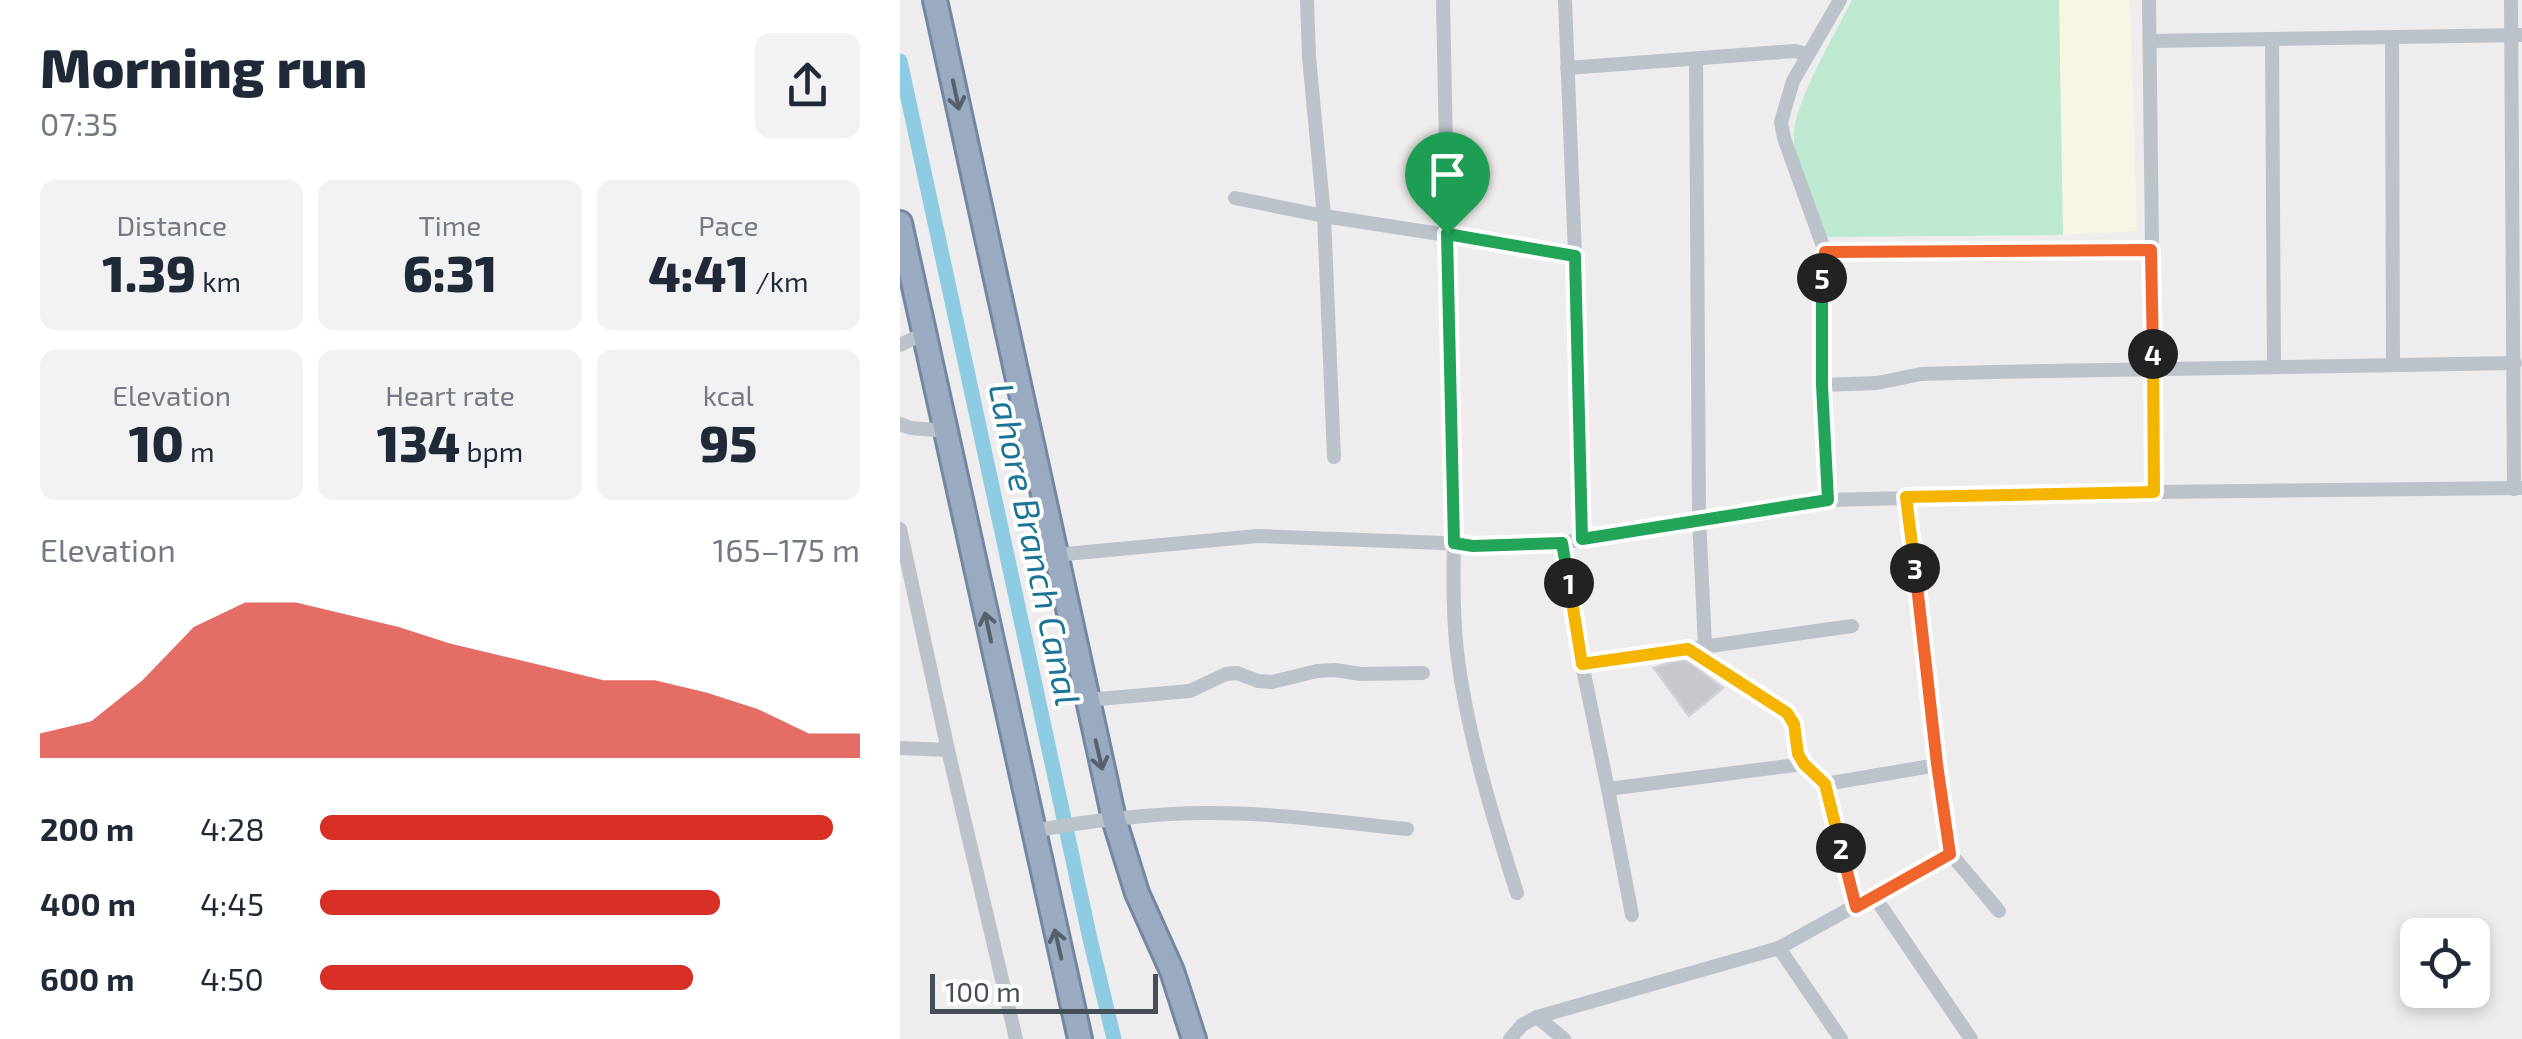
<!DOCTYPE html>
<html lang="en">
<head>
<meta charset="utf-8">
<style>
  :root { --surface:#fff; --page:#f2f2f3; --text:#1f2937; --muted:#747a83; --accent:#d93025 }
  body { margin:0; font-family:"Exo 2",sans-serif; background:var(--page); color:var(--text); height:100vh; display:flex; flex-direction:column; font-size:38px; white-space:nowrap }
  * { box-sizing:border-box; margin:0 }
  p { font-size:32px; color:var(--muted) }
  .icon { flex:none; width:55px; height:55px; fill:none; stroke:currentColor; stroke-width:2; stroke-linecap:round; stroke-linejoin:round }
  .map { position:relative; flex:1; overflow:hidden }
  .side { display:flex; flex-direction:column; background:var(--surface); width:900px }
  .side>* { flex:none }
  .tools { position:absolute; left:1500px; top:918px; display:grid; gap:20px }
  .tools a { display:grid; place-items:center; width:90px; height:90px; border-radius:15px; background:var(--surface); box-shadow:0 5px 15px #0003; font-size:50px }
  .scale { position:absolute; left:30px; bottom:25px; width:228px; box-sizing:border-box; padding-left:10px; border:5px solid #464e57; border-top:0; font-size:28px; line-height:35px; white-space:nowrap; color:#464e57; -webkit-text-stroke:8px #fff; paint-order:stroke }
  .pin { position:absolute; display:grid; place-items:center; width:85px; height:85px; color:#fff; margin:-102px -42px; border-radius:50% 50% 50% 0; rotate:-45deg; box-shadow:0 0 10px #0007 }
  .pin .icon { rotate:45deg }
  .km { position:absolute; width:50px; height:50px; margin:-25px; border-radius:50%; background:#222; color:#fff; font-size:28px; line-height:50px; text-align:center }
  .round { display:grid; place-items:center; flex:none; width:105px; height:105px; border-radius:15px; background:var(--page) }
  .headline { display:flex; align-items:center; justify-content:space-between; height:170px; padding:0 40px }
  h1 { font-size:55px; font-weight:800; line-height:75px }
  .stats { display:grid; grid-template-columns:repeat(3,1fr); gap:15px; height:170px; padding:10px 40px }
  .stats div { display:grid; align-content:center; border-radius:15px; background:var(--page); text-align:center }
  .stats b { font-size:50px; font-weight:800 }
  .stats small { font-size:28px; font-weight:400 }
  .stats p { font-size:28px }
  .chart { height:280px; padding:20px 40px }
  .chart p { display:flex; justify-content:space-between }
  .chart svg { width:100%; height:180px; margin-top:10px; fill:var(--accent); opacity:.7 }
  ul { padding:0 40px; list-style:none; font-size:32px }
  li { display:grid; grid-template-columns:160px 120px 1fr; align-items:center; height:75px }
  li i { height:25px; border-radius:12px; background:var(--accent) }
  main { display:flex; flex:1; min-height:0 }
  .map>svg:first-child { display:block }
  .commercial { fill:#f9f5e5 }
  .green { fill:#bde9d1 }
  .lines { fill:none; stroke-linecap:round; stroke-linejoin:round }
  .canal { stroke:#8dcbe2; stroke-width:15 }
  .building { fill:#c7c7ce; stroke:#d0d2d7; stroke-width:2.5 }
  .trunk-casing { stroke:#7386a2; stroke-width:28 }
  .minor { stroke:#bbc2ca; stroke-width:14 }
  .trunk { stroke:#9aaac0; stroke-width:22 }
  .oneway { stroke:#57606c }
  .split-1-casing { stroke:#fff; stroke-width:20 }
  .split-2-casing { stroke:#fff; stroke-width:20 }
  .split-3-casing { stroke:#fff; stroke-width:20 }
  .split-4-casing { stroke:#fff; stroke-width:20 }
  .split-5-casing { stroke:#fff; stroke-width:20 }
  .split-6-casing { stroke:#fff; stroke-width:20 }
  .split-7-casing { stroke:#fff; stroke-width:20 }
  .split-1 { stroke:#22a559; stroke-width:12 }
  .split-2 { stroke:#f5b400; stroke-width:12 }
  .split-3 { stroke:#f0652b; stroke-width:12 }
  .split-4 { stroke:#f5b400; stroke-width:12 }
  .split-5 { stroke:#f0652b; stroke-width:12 }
  .split-6 { stroke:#22a559; stroke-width:12 }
  .split-7 { stroke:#22a559; stroke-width:12 }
  .labels { text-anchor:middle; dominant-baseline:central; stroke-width:8; stroke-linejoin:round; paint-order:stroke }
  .water-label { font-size:35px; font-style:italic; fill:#197497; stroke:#fff }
</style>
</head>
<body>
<main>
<section class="side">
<div class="headline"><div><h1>Morning run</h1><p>07:35</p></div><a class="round"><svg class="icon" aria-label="share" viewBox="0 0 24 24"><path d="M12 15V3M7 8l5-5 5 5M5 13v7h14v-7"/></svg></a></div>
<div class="stats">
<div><p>Distance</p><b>1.39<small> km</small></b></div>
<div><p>Time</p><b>6:31</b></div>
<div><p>Pace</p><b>4:41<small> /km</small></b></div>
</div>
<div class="stats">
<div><p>Elevation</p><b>10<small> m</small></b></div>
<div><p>Heart rate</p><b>134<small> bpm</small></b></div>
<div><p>kcal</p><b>95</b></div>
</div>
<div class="chart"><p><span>Elevation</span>165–175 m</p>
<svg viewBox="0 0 160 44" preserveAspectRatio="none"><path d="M0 44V38L10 35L20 25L30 12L40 6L50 6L60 9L70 12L80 16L90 19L100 22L110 25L120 25L130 28L140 32L150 38L160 38V44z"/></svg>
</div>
<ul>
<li><b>200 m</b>4:28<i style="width:95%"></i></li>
<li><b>400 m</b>4:45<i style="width:74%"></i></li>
<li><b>600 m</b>4:50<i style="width:69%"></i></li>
</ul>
</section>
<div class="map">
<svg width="1622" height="1039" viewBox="0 0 1622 1039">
  <rect width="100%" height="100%" fill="#eeecec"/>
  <!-- commercial -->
  <path class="commercial" d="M1158 0H1230L1237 231 1163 235Z"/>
  <!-- green -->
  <path class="green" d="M952 0H1159L1163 235 927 237C918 210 896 169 894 142 890 108 936 33 952 0Z"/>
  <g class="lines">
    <!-- canal -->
    <path class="canal" d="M0 61 190 939 214 1039"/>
  </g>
  <!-- building -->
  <path class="building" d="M786 660 823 688 789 716 754 668 767 663Z"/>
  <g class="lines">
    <!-- trunk casing -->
    <g class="trunk-casing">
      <g id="trunk">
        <path d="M35 0 214 819 237 893 272 971 294 1039"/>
        <path d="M0 223 180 1039"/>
      </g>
    </g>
    <!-- minor -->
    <g class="minor">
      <path d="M407 0 409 57 424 216 434 457"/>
      <path d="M543 0 554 543C553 579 553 616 557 652 567 733 592 815 617 893"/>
      <path d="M665 0 675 255 682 539"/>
      <path d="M1249 0 1255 492"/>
      <path d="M1611 0 1614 489"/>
      <path d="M1492 39 1493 364"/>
      <path d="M1372 40 1374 366"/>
      <path d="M1250 41 1622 35"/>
      <path d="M796 59 799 518 805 646"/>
      <path d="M667 68 895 51 907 54"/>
      <path d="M335 198 424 216 675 255"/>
      <path d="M925 252 1251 250"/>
      <path d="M0 345 23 334"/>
      <path d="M922 385 977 383 1021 374 1093 372 1615 363"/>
      <path d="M0 424 11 428 46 431"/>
      <path d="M927 500 921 331 925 252 884 138 881 122 893 81 940 0"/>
      <path d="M0 529 48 750 116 1039"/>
      <path d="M662 543 682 664 708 789 904 764"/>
      <path d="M155 555 358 536 543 543 573 546 662 543 799 518 927 500 1255 492 1622 488"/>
      <path d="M788 649 884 711 893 724 897 755 904 764 925 784 956 907"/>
      <path d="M682 664 952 626"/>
      <path d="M187 700 290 691 326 674 337 673 358 681 372 682 417 671 435 670 461 674 523 673"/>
      <path d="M0 748 48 750"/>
      <path d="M1037 765 1050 853 1099 911"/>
      <path d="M925 784 1037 765 1006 497"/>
      <path d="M708 789 732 915"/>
      <path d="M133 831C188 821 244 814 300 813 369 812 439 822 507 829"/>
      <path d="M974 896 1071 1039"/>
      <path d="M879 948 941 1039"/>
      <path d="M637 1017 664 1039"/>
      <path d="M610 1039 622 1025 637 1017 879 948 1050 853"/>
    </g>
    <!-- trunk -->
    <use href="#trunk" class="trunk"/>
  </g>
  <!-- one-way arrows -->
  <defs><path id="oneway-shaft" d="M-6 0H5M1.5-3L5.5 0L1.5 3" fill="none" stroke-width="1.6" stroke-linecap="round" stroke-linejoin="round" transform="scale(2.5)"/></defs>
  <g class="oneway">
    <use href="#oneway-shaft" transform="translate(56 95) rotate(78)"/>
    <use href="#oneway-shaft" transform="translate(88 627) rotate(-102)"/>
    <use href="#oneway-shaft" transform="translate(199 755) rotate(77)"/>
    <use href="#oneway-shaft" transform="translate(158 944) rotate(-103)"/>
  </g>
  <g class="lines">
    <!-- split-1 casing -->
    <g class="split-1-casing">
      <path id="split-1" d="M547 234 554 543 573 546 662 543 669 583"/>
    </g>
    <!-- split-2 casing -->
    <g class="split-2-casing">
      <path id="split-2" d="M669 583 682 664 788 649 887 713 894 724 898 754 904 764 925 784 941 848"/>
    </g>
    <!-- split-3 casing -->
    <g class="split-3-casing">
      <path id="split-3" d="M941 848 956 907 1050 854 1037 764 1015 568"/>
    </g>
    <!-- split-4 casing -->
    <g class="split-4-casing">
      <path id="split-4" d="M1015 568 1006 497 1254 492 1253 354"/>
    </g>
    <!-- split-5 casing -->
    <g class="split-5-casing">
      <path id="split-5" d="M922 278 925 252 1251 250 1253 354"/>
    </g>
    <!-- split-6 casing -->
    <g class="split-6-casing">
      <path id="split-6" d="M695 537 928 500 922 385V278"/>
    </g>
    <!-- split-7 casing -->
    <g class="split-7-casing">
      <path id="split-7" d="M547 234 675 256 682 539 695 537"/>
    </g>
    <!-- split-1 -->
    <use href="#split-1" class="split-1"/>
    <!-- split-2 -->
    <use href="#split-2" class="split-2"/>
    <!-- split-3 -->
    <use href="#split-3" class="split-3"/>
    <!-- split-4 -->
    <use href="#split-4" class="split-4"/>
    <!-- split-5 -->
    <use href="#split-5" class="split-5"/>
    <!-- split-6 -->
    <use href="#split-6" class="split-6"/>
    <!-- split-7 -->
    <use href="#split-7" class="split-7"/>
  </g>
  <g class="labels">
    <!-- water labels -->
    <g class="water-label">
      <text transform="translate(136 544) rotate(78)">Lahore Branch Canal</text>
    </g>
  </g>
</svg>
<div class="tools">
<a><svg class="icon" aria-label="locate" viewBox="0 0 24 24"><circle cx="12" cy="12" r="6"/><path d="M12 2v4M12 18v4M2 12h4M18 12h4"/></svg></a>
</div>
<div class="scale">100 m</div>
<div class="pin" style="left:547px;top:234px;background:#1e9e55"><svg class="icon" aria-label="arrive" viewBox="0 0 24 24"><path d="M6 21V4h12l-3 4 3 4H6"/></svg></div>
<b class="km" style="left:669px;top:583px">1</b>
<b class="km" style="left:941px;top:848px">2</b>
<b class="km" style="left:1015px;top:568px">3</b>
<b class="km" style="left:1253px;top:354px">4</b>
<b class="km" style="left:922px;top:278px">5</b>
</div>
</main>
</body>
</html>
